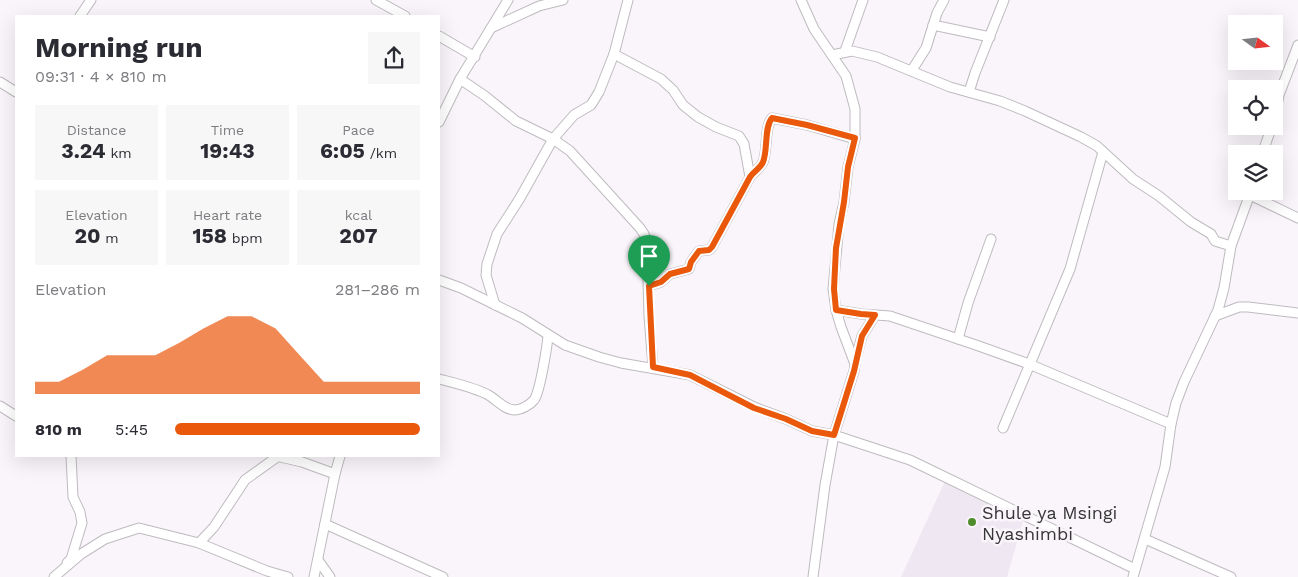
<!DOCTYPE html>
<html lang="en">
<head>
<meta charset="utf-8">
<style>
  :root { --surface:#fff; --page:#f7f7f7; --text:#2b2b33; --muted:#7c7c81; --accent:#ea580c }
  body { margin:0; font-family:"Work Sans",sans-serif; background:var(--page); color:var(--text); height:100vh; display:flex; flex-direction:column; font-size:19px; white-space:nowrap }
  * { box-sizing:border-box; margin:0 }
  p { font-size:16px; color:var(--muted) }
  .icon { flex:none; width:28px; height:28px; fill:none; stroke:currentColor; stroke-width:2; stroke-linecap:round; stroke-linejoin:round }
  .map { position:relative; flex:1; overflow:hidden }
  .sheet { position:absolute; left:15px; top:15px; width:425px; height:442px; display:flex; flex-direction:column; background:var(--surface); border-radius:0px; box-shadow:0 5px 20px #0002 }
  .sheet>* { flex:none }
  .needle { width:32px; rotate:105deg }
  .buttons { position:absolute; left:1228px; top:15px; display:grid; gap:10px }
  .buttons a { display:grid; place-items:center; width:55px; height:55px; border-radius:0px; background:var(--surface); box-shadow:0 5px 20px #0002; font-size:25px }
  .pin { position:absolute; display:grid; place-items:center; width:42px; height:42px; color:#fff; margin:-51px -21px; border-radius:50% 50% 50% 0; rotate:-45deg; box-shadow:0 0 5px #0007 }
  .pin .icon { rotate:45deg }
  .round { display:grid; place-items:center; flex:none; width:52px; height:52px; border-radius:0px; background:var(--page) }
  .headline { display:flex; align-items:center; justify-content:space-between; height:85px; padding:0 20px }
  h1 { font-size:28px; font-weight:700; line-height:38px }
  .stats { display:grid; grid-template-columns:repeat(3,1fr); gap:8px; height:85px; padding:5px 20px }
  .stats div { display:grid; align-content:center; border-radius:0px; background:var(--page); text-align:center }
  .stats b { font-size:21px; font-weight:700 }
  .stats small { font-size:14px; font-weight:400 }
  .stats p { font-size:14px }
  .chart { height:140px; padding:10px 20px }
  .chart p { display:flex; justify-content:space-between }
  .chart svg { width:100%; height:90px; margin-top:5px; fill:var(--accent); opacity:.7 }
  ul { padding:0 20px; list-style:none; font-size:16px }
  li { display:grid; grid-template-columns:80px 60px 1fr; align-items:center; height:38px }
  li i { height:12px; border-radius:6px; background:var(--accent) }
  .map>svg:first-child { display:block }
  .built { fill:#efe7f2 }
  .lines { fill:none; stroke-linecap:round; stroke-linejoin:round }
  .minor-casing { stroke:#bebbbf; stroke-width:11 }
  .minor { stroke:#fff; stroke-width:9 }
  .route-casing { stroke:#fff; stroke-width:10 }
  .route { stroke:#ea580c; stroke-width:6 }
  .poi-dot { fill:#4f8c2c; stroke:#f9f5fa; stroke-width:2 }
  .labels { text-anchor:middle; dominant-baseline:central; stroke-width:5; stroke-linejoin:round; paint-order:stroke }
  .poi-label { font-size:18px; fill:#373637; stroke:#f9f5fa; text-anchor:start }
</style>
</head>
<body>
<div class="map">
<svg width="1298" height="577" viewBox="0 0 1298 577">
  <rect width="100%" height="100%" fill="#f9f5fa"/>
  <!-- built -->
  <path class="built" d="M945 481 1024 518 1007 577H901Z"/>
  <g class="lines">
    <!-- minor casing -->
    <g class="minor-casing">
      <g id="minor">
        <path d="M376 0 405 16"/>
        <path d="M801 0 814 29 846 76 855 109V139L848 167 844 202 839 224 833 289 836 310 841 327 855 364 854 371 834 435 825 485 813 577"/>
        <path d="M80 16 91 0"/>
        <path d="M933 25 990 37"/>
        <path d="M491 28 539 6 563 0"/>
        <path d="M439 36 475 57"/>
        <path d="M845 51 863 0"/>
        <path d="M614 54 661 79 673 90 683 105 698 117 716 127 739 136 744 144 750 177"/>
        <path d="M832 55 852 51 877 57 950 87 1000 101 1025 111 1081 137 1097 146 1133 179 1159 196 1191 222 1211 234 1215 241 1231 246"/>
        <path d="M912 70 926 48 937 13 944 0"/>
        <path d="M460 79 485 96 516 121 553 139 570 151 640 228 644 234 647 245 649 316 653 367"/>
        <path d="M0 82 16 92"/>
        <path d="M969 92 975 73 1004 0"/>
        <path d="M1274 121 1279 95 1298 45"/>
        <path d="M439 122 460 79 508 0"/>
        <path d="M1262 154 1272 126"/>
        <path d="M1250 195 1298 218"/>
        <path d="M439 280 461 288 522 318 565 345 599 357 621 363 690 375 754 407 786 419 812 431 834 435 910 460 1135 569"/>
        <path d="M649 286 661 282 670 274 689 269 691 262 699 251 709 250 712 247 750 177C754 171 760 169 763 162 768 150 764 127 772 118L807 125 855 139"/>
        <path d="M495 305 486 275 487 264 497 234 520 198 553 139 574 115 591 105 599 92 614 54 628 0"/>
        <path d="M836 310 861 314 890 316 976 345 1029 364 1171 424"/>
        <path d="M1215 316 1239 307H1248L1298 313"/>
        <path d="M958 339 968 303 991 239"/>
        <path d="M855 362 862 336 875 315"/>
        <path d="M439 379C454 383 477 388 490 396 498 401 504 409 514 410 521 410 530 405 534 400 540 392 547 347 548 336"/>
        <path d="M0 406 16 416"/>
        <path d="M1003 428 1070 269 1103 152"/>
        <path d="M276 456 302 462 335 474"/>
        <path d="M325 524 443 577"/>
        <path d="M1145 539 1231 577"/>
        <path d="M199 543 214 527 245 480 277 457"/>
        <path d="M318 560 330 577"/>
        <path d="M67 563 71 559 82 523 80 512 73 497 71 456"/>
        <path d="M54 577 81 554 105 539 139 528 199 543 267 571 288 577"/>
        <path d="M314 577 335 474 340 456"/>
        <path d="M1133 577 1165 467 1171 424 1176 403 1184 382 1218 310 1224 288 1231 246 1251 191"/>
      </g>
    </g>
    <!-- minor -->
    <use href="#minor" class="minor"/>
  </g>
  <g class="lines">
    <!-- route casing -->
    <g class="route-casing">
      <path id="route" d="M772 118 807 125 855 138 848 167 844 202 836 248 834 289 836 310 861 314 875 315 862 336 854 371 834 435 812 431 786 419 754 408 690 375 653 367 649 286 661 282 670 274 689 269 691 262 699 251 709 250 712 247 750 177C754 171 760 169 763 162 768 150 764 127 772 118Z"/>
    </g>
    <!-- route -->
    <use href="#route" class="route"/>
  </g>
  <!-- markers -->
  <circle class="poi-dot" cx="972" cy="522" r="5"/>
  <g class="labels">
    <!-- poi labels -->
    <g class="poi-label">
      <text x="982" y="512">Shule ya Msingi<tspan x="982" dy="21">Nyashimbi</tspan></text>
    </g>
  </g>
</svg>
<div class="buttons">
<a><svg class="needle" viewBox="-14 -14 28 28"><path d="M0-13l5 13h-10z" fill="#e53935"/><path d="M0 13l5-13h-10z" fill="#7c7c81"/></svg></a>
<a><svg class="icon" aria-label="locate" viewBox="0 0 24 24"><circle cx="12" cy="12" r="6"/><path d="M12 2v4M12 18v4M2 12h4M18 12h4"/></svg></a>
<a><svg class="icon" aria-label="layers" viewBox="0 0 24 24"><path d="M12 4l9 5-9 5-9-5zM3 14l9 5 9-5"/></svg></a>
</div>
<div class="pin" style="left:649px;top:286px;background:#1e9e55"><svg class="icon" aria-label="arrive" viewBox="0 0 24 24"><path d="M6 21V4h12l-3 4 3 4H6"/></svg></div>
<section class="sheet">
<div class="headline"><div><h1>Morning run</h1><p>09:31 · 4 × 810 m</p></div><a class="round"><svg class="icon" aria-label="share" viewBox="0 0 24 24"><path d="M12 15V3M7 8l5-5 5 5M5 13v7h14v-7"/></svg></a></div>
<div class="stats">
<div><p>Distance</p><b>3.24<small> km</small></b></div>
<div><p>Time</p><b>19:43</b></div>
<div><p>Pace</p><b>6:05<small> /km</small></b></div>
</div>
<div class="stats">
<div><p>Elevation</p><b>20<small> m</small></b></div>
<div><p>Heart rate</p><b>158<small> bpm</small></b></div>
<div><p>kcal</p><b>207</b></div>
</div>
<div class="chart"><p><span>Elevation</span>281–286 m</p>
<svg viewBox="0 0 160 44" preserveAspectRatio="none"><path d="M0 44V38L10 38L20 32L30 25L40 25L50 25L60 19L70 12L80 6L90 6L100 12L110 25L120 38L130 38L140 38L150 38L160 38V44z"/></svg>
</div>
<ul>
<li><b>810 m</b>5:45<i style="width:100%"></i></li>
</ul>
</section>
</div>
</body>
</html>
